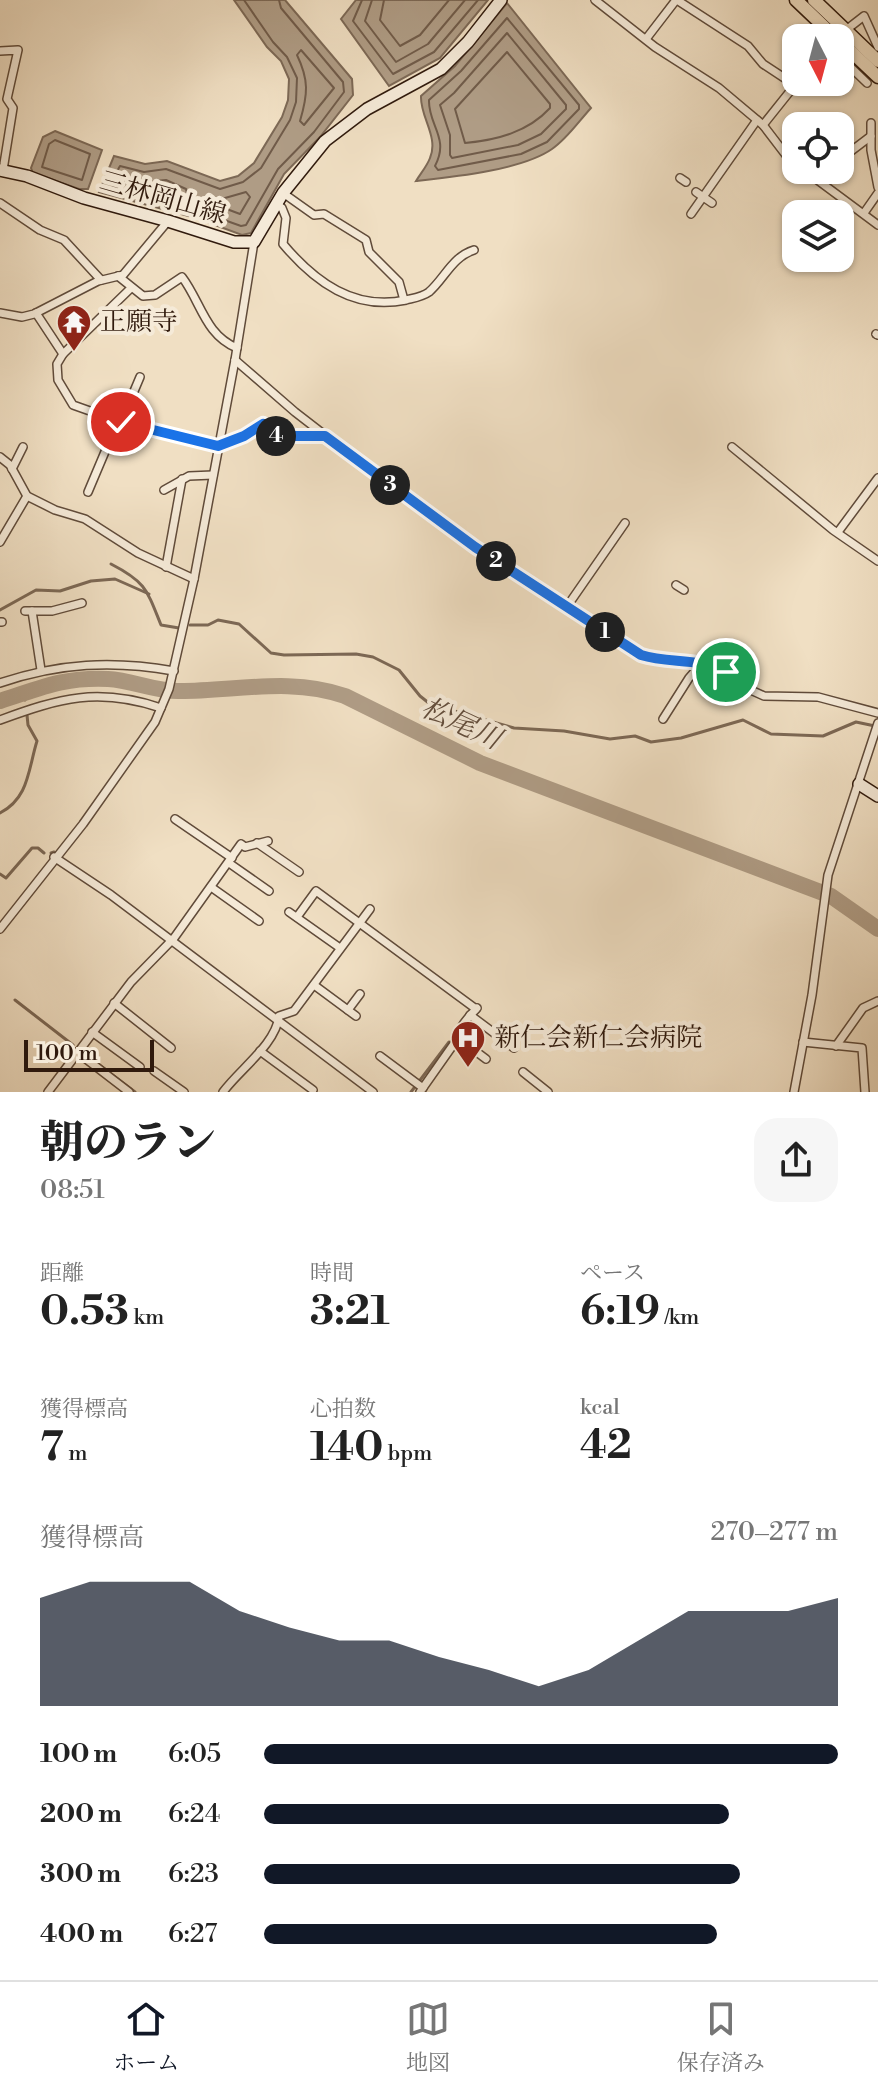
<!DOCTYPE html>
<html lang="ja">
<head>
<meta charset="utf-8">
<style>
  :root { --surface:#fff; --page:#f6f6f6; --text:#222; --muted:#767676; --line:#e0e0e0; --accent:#111827 }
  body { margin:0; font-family:"Libre Bodoni","Noto Serif JP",serif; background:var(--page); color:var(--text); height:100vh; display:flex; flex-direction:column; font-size:30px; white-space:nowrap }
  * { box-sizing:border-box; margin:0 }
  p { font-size:26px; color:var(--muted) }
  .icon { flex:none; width:44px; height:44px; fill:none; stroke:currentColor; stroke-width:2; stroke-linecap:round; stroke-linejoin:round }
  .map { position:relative; height:1092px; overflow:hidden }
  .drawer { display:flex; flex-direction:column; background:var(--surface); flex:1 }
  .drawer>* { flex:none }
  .needle { width:52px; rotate:174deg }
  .tools { position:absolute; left:782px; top:24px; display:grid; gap:16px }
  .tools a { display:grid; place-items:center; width:72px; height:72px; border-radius:16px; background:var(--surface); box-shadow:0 2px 6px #0004; font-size:40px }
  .scale { position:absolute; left:24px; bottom:20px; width:130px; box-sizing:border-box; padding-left:8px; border:4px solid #301a0d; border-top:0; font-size:22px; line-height:28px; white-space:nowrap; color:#301a0d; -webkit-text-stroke:6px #f5ead8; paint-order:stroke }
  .pin { position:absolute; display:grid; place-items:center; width:68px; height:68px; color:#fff; margin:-34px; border:4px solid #fff; border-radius:50%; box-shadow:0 2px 8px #0007 }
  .km { position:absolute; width:40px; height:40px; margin:-20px; border-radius:50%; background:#222; color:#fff; font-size:22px; line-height:40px; text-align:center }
  .round { display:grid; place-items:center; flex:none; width:84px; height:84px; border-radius:24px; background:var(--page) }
  .headline { display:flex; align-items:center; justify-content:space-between; height:136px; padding:0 40px }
  h1 { font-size:44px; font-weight:800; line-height:60px }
  .stats { display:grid; grid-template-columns:repeat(3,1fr); gap:12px; height:136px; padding:8px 40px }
  .stats div { display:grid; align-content:center }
  .stats b { font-size:40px; font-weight:800 }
  .stats small { font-size:22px; font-weight:400 }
  .stats p { font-size:22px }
  .chart { height:224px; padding:16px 40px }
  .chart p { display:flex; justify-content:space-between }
  .chart svg { width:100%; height:144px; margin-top:8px; fill:var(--accent); opacity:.7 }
  ul { padding:0 40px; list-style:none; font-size:26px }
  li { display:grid; grid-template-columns:128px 96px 1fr; align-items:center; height:60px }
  li i { height:20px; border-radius:10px; background:var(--accent) }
  .tab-bar { display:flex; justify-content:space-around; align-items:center; height:112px; border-top:2px solid var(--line); background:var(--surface); font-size:22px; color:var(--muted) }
  .tab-bar a { display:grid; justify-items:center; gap:4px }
  .tab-bar .selected { color:var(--accent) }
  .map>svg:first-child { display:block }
  .water { fill:#af9c85; stroke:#7c6855; stroke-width:2 }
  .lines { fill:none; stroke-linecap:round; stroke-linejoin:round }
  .shore { stroke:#705b49; stroke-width:2 }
  .stream { stroke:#7c6855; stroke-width:3 }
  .river { stroke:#af9c85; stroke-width:16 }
  .street-casing { stroke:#604b3a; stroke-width:10 }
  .secondary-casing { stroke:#301a0d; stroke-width:14 }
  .primary-casing { stroke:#301a0d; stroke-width:15 }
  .street { stroke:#f5ead8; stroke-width:7 }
  .secondary { stroke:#f5ead8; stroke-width:11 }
  .primary { stroke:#f0dfc3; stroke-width:12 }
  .route-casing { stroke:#fff; stroke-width:16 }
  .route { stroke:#1a73e8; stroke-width:10 }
  .labels { text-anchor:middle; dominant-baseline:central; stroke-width:8; stroke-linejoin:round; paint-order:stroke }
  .street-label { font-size:26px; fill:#301a0d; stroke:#f5ead8 }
  .poi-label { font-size:26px; fill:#301a0d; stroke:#f5ead8; text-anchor:start }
  .water-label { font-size:28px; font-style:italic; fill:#634e3d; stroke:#f5ead8 }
</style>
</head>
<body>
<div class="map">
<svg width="878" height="1092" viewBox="0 0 878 1092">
  <rect width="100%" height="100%" fill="#f0dfc3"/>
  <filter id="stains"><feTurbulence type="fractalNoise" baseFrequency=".0025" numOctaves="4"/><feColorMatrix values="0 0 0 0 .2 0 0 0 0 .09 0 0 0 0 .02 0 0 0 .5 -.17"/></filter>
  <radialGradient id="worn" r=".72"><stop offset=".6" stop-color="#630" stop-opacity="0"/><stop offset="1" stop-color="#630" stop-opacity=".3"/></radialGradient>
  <!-- water -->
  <g class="water">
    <path d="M234 0H285L352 79 353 95 320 137 284 174 251 233 242 235 196 218 99 192 114 156 145 164 167 161 220 181 238 176 254 163 282 117 288 100 289 79 281 61 267 47Z"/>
    <path d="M356 0H488L440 58 389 86 341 19Z"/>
    <path d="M507 3 591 108C579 121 567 139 552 149 522 170 453 177 416 181 421 173 427 166 430 158 439 137 420 117 421 96L455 66Z"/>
    <path d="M55 131 102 150 88 189H79L33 173 31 168 43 137Z"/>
  </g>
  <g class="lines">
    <!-- shore -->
    <g class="shore">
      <path d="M244 0 273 42 287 57 297 78 296 102 290 120 261 168 243 182 220 189 166 169 144 172 120 166 111 182 113 187 199 211 241 226 246 225 278 169 314 132 344 92 343 82 281 8 279 0"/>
      <path d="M362 0 353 21 393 74 434 52 478 0"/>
      <path d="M372 0 365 21 396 62 428 44 465 0"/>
      <path d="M384 0 380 20 400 46 420 35 449 0"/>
      <path d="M507 18 579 105V109L547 142 521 154 438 170 435 166C450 138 428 125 429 100L461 71Z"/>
      <path d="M507 33 566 105V109L541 134 518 145 452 158 450 155V135L440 105 454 93Z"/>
      <path d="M301 50 334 88 304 125 300 121C308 94 309 80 297 55Z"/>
      <path d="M507 52 550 104V108C528 132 497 140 465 143L455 109Z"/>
      <path d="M55 140 90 154 82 180 42 167 49 144Z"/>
      <path d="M166 180 186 189 187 194 183 196 153 187 155 181Z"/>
      <path d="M246 192 250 197 240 214 216 205 218 200Z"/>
    </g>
    <!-- stream -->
    <g class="stream">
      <path d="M111 564C146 582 147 590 161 625L179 628"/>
      <path d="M0 610 36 590 60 591 91 581 115 579 149 594"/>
      <path d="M190 625H208L218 620 239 624 271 653 284 655 356 654 373 657 399 670 420 696 430 704 514 728 564 731 610 739 635 736 651 742 681 738 743 720 771 734 823 736 856 722 875 726"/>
      <path d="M23 693 25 700"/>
      <path d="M0 813C29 798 28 770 37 741L28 725 27 715"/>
      <path d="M51 853 54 852"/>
      <path d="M0 874 6 878 32 848H38L44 853"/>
      <path d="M15 1000 73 1045"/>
      <path d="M82 1052 135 1092"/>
      <path d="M411 1092 449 1042"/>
    </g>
    <!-- river -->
    <path class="river" d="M0 701C41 688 63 677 108 679 132 680 156 692 180 691 236 691 291 677 345 696L480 763 831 896 878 929"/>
    <!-- street casing -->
    <g class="street-casing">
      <g id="street">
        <path d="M595 0 655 47 719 88 763 125 789 159 796 164"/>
        <path d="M677 0 748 46 763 64 795 85 763 125"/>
        <path d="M846 30 864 16 878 47"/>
        <path d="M646 39 676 0"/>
        <path d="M0 51 18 50 7 99 13 108 3 170"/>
        <path d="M840 57 867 83"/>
        <path d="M871 123V150L878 187"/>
        <path d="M842 158 871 136"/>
        <path d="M804 170 878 225"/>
        <path d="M680 178 686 182"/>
        <path d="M696 192 712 203"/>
        <path d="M283 193 314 215 324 214 366 240 369 252 399 282 404 300"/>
        <path d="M0 203 40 230 64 240 101 280"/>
        <path d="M276 204 282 208 286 218 283 244C315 282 354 311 406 300 414 298 422 297 429 292 445 278 452 257 474 250"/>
        <path d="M864 213 878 193"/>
        <path d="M691 214 757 120"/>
        <path d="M118 276 143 296 155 295 182 277C201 302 205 335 237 348"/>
        <path d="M131 288 63 354 57 364 58 380 73 405 121 422 218 446 244 436 263 424 276 436H325"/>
        <path d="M0 313 22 317 34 314 98 281 123 275 168 221"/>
        <path d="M36 313 63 354"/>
        <path d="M876 334 878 335"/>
        <path d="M235 360 295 412 397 491 475 547 641 655 658 660 696 661 716 667 744 687 764 696 818 697 878 713"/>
        <path d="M121 422 140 377"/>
        <path d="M732 447 833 530 878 561"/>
        <path d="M0 457 10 465 27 496 55 510 85 519 138 553 194 579"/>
        <path d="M12 469 23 447"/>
        <path d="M164 490 189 476 213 475"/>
        <path d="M88 492 107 447 108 417"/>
        <path d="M838 532 878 478"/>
        <path d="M0 542 27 496"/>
        <path d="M166 567 182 479"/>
        <path d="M676 585 684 590"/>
        <path d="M566 608 625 523"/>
        <path d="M25 611H52L82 603"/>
        <path d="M32 611 41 670"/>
        <path d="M0 622H2"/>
        <path d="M0 683C59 663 113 660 174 671"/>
        <path d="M663 719 689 678 702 663"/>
        <path d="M0 720C60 698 98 687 161 708"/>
        <path d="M175 819 232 858"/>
        <path d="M257 843 299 872"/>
        <path d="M54 857 111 895 373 1092"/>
        <path d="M229 863 269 891"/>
        <path d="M211 887 259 921"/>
        <path d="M289 912 340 948"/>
        <path d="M297 917 316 891 476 1009"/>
        <path d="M0 929 83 824 155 722 169 689 194 579 235 360 254 242"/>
        <path d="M314 985 356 1016"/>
        <path d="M114 1003 171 1048"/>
        <path d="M348 1010 360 994"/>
        <path d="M470 1015 514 1048"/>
        <path d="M92 1032 140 1067"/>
        <path d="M458 1038 486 1059"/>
        <path d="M803 1042 862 1048 865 1092"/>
        <path d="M836 1046 863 1008 878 1001"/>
        <path d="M260 1051 313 1090"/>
        <path d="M77 1052 129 1092"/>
        <path d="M380 1056 423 1088"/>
        <path d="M154 1071 184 1092"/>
        <path d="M523 1072 548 1092"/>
        <path d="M48 1092 131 982 174 938 241 844 245 847 268 841"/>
        <path d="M223 1092C240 1069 276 1044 279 1016L294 1011 370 909"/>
        <path d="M420 1092 458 1038C459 1026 469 1017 477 1008"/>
        <path d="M794 1092 812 995 828 875 878 723"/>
      </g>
    </g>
    <!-- secondary casing -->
    <g class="secondary-casing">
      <g id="secondary">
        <path d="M0 170 27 176 84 198 168 221 234 242H254L283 193 325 141 367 109 441 69 468 42 501 0"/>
        <path d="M859 784 878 796"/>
      </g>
    </g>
    <!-- primary casing -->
    <g class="primary-casing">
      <g id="primary">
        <path d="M796 0 836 38"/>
        <path d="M814 0 878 61"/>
        <path d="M840 41 878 77"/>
      </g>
    </g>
    <!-- street -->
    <use href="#street" class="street"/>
    <!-- secondary -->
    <use href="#secondary" class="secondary"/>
    <!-- primary -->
    <use href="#primary" class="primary"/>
  </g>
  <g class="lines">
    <!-- route casing -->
    <g class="route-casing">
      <path id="route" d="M121 422 218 446 244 436 263 424 276 436H325L475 547 641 655C670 664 698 657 726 672"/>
    </g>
    <!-- route -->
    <use href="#route" class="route"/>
  </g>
  <!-- icons -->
  <defs>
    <g id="temple-pin" transform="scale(1.8)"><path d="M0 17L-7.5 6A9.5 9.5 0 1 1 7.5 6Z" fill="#8f2418" stroke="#f5ead8"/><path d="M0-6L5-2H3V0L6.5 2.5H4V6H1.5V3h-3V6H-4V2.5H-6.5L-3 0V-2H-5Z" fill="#fff"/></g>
    <g id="hospital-pin" transform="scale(1.8)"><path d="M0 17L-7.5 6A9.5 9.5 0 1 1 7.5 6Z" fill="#8f2418" stroke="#f5ead8"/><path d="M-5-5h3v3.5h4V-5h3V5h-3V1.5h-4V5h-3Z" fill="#fff"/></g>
  </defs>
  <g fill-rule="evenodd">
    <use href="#temple-pin" x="74" y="322"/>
    <use href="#hospital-pin" x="468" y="1038"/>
  </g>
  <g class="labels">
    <!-- street labels -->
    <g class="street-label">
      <text transform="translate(163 198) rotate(16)">三林岡山線</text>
    </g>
    <!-- poi labels -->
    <g class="poi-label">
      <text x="100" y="322">正願寺</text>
      <text x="494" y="1038">新仁会新仁会病院</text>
    </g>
    <!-- water labels -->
    <g class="water-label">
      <text transform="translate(461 724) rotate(25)">松尾川</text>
    </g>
  </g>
  <rect width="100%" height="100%" filter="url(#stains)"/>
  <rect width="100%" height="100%" fill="url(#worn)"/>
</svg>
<div class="tools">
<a><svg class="needle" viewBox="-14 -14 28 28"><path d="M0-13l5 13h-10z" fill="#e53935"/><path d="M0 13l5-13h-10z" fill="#767676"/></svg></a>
<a><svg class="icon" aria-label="locate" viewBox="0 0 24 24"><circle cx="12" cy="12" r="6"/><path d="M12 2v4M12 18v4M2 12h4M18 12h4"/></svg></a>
<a><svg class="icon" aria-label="layers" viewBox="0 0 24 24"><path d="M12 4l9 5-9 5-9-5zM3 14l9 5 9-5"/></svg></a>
</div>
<div class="scale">100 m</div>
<div class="pin" style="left:726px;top:672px;background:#1e9e55"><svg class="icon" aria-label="arrive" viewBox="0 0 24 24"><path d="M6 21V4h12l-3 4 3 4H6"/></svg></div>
<div class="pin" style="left:121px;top:422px;background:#d93025"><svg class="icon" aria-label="check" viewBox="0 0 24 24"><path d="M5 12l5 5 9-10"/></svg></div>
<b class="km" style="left:605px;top:632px">1</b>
<b class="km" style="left:496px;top:561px">2</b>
<b class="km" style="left:390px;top:485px">3</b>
<b class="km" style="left:276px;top:436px">4</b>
</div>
<section class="drawer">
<div class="headline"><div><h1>朝のラン</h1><p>08:51</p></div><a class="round"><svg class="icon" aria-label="share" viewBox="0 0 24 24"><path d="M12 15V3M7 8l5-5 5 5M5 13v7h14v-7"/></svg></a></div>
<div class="stats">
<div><p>距離</p><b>0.53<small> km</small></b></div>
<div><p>時間</p><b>3:21</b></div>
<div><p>ペース</p><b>6:19<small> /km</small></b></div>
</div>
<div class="stats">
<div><p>獲得標高</p><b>7<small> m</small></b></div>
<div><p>心拍数</p><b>140<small> bpm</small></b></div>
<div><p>kcal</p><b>42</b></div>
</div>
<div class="chart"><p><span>獲得標高</span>270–277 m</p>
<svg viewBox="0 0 160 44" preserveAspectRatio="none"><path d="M0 44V11L10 6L20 6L30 6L40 15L50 20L60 24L70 24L80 29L90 33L100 38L110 33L120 24L130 15L140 15L150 15L160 11V44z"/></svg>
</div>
<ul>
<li><b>100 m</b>6:05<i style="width:100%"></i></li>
<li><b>200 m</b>6:24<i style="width:81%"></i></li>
<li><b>300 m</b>6:23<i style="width:83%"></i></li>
<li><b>400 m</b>6:27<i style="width:79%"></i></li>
</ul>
</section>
<nav class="tab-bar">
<a class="selected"><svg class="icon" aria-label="home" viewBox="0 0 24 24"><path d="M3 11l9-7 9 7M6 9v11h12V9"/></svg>ホーム</a>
<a><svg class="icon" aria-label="map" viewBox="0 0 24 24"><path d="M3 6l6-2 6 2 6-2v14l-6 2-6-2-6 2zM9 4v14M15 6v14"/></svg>地図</a>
<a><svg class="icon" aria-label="saved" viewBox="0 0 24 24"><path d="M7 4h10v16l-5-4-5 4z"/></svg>保存済み</a>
</nav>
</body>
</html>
